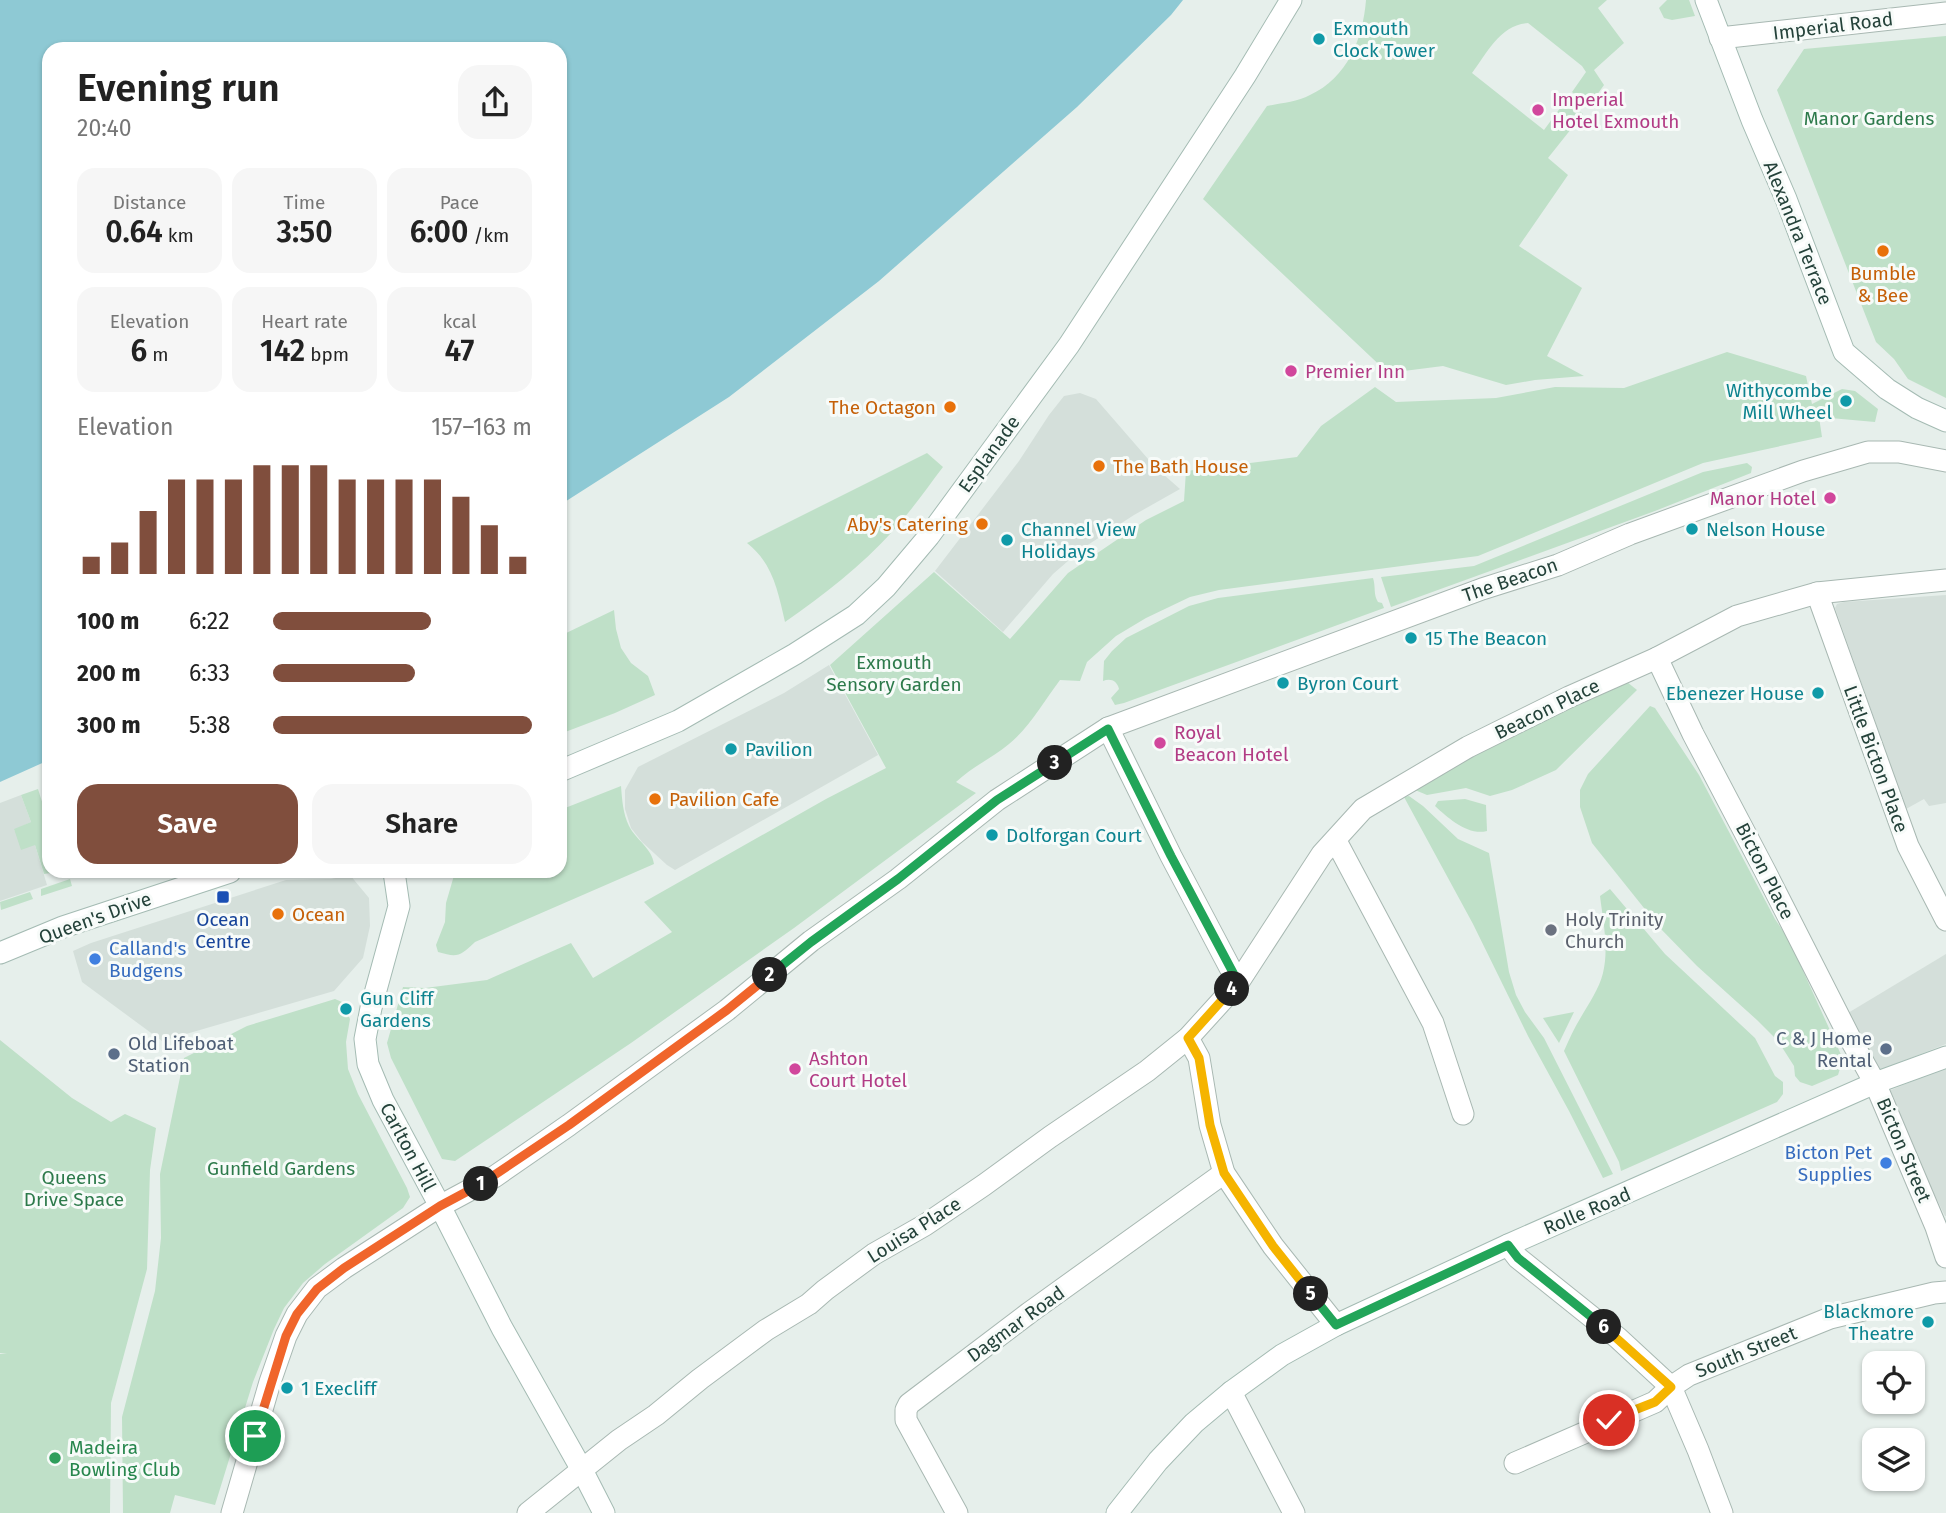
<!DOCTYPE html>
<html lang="en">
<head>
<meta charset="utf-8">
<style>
  :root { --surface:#fff; --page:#f6f6f6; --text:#222; --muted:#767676; --accent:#804e3d }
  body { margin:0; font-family:"Fira Sans",sans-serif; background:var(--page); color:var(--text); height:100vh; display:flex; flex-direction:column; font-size:26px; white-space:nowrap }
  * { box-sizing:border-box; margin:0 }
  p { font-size:23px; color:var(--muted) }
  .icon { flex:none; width:38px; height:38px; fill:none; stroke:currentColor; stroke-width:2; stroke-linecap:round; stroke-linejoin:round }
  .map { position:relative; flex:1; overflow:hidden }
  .panel { position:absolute; left:42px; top:42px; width:525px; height:836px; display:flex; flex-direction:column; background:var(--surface); border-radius:21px; box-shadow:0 2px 5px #0004 }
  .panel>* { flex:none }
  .controls { position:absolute; left:1862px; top:1351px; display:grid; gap:14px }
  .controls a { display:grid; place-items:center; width:63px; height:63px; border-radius:14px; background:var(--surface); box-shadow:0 2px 5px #0004; font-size:35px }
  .pin { position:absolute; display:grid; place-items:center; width:60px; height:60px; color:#fff; margin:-30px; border:4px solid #fff; border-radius:50%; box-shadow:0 2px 7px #0007 }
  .km { position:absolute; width:35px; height:35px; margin:-18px; border-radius:50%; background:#222; color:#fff; font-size:19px; line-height:35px; text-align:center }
  .round { display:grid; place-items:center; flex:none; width:74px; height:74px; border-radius:21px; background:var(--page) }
  .summary { display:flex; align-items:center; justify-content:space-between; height:119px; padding:0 35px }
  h1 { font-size:38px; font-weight:600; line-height:52px }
  .metrics { display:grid; grid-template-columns:repeat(3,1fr); gap:10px; height:119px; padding:7px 35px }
  .metrics div { display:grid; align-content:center; border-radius:18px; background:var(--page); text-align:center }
  .metrics b { font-size:30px; font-weight:600 }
  .metrics small { font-size:19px; font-weight:400 }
  .metrics p { font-size:19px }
  .chart { height:196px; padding:14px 35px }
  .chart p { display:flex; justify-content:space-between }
  .chart svg { width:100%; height:126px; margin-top:7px; stroke:var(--accent); stroke-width:6 }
  .cta { display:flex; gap:14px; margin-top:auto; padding:14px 35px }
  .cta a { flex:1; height:80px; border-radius:21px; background:var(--accent); color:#fff; font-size:28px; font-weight:600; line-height:80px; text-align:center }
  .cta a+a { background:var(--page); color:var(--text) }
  ul { padding:0 35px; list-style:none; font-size:23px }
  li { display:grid; grid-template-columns:112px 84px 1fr; align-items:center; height:52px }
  li i { height:18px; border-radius:9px; background:var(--accent) }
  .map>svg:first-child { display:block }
  .built { fill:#d4dfda }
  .green { fill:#bfe0c8 }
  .water { fill:#8ec9d4 }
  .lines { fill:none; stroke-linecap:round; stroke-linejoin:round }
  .street-casing { stroke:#a8b8b2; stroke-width:23 }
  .secondary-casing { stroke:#a4bbb3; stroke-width:23 }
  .street { stroke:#fff; stroke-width:21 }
  .secondary { stroke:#fff; stroke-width:21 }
  .split-1-casing { stroke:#fff; stroke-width:14 }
  .split-2-casing { stroke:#fff; stroke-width:14 }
  .split-3-casing { stroke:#fff; stroke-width:14 }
  .split-4-casing { stroke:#fff; stroke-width:14 }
  .split-5-casing { stroke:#fff; stroke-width:14 }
  .split-6-casing { stroke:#fff; stroke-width:14 }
  .split-7-casing { stroke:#fff; stroke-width:14 }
  .split-1 { stroke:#f0652b; stroke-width:9 }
  .split-2 { stroke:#f0652b; stroke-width:9 }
  .split-3 { stroke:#22a559; stroke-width:9 }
  .split-4 { stroke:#22a559; stroke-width:9 }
  .split-5 { stroke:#f5b400; stroke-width:9 }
  .split-6 { stroke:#22a559; stroke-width:9 }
  .split-7 { stroke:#f5b400; stroke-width:9 }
  .culture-dot { fill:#0f9aa8; stroke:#f7fbf9; stroke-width:2.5 }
  .hotel-dot { fill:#d1479c; stroke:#f7fbf9; stroke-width:2.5 }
  .food-dot { fill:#e8710a; stroke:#f7fbf9; stroke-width:2.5 }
  .transit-dot { fill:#1a4fb4; stroke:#f7fbf9; stroke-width:2.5 }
  .worship-dot { fill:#6b7280; stroke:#f7fbf9; stroke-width:2.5 }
  .shop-dot { fill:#3f7fe0; stroke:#f7fbf9; stroke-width:2.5 }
  .service-dot { fill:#5c6f8a; stroke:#f7fbf9; stroke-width:2.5 }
  .leisure-dot { fill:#2e9e5b; stroke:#f7fbf9; stroke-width:2.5 }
  .labels { text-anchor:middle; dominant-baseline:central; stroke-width:6; stroke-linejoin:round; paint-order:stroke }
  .street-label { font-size:19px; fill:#24423a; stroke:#f7fbf9 }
  .culture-label { font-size:19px; fill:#0d838f; stroke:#f7fbf9; text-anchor:start }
  .hotel-label { font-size:19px; fill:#b23c85; stroke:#f7fbf9; text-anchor:start }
  .park-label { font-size:19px; fill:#2d7a4b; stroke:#f7fbf9 }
  .food-label { font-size:19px; fill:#c56008; stroke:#f7fbf9; text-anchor:start }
  .transit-label { font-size:19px; fill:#164399; stroke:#f7fbf9 }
  .worship-label { font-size:19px; fill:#5b616d; stroke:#f7fbf9; text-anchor:start }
  .shop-label { font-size:19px; fill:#366cbe; stroke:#f7fbf9; text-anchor:start }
  .service-label { font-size:19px; fill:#4e5e75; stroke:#f7fbf9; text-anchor:end }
  .leisure-label { font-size:19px; fill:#27864d; stroke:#f7fbf9; text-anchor:start }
</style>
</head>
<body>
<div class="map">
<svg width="1946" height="1513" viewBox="0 0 1946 1513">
  <rect width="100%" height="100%" fill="#e6efeb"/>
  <!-- built -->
  <g class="built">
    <path d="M1080 393 1096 399 1155 467 1180 489 1134 515 1083 548 1053 574 1003 632 935 571 1019 461 1049 415 1064 396Z"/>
    <path d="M1946 595V803L1929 806 1924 799 1906 809 1835 608 1837 604 1844 602Z"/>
    <path d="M829 665 878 755 675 870 667 865 642 842 631 828 625 809V790L638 767 784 693Z"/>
    <path d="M21 795 31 822 14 830 35 845 47 885 0 901V803Z"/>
    <path d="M350 875 369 898 370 926 363 958 334 991 162 1041 82 982 73 951 91 943 286 880 331 879Z"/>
    <path d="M1946 954V1044L1878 1071 1848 1013Z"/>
    <path d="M1946 1067V1216H1945L1884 1093Z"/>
  </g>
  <!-- green -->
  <g class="green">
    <path d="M1366 0H1607L1598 8 1624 43 1594 70 1604 85 1589 106 1572 92 1586 72 1582 66 1528 23C1500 25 1487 53 1472 73L1544 130 1566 100 1583 114 1548 158 1568 175 1519 246 1582 288 1547 356 1584 376 1535 380 1506 385 1443 366 1388 373 1203 199 1267 106C1281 103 1297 102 1310 95 1347 78 1363 39 1366 0Z"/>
    <path d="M1667 0H1689L1695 16 1672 20 1664 18 1659 8Z"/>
    <path d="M1946 36V398L1908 379 1894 359 1876 342 1777 90 1804 49Z"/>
    <path d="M1727 352 1806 376 1812 404 1842 389 1855 391 1878 409 1875 422 1819 417 1822 437 1703 463 1478 556 1219 590 1190 597 1146 618 1116 636 1087 662 1080 681 1060 680C1044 701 1030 727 1009 744 992 758 972 767 956 782L976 793 794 928 631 1043 455 1161 442 1159 391 1058 387 1043 403 987 425 988 487 980 571 943 593 978 672 932 644 902 826 799 886 768 830 665 934 572 1010 639 1068 573 1146 520 1184 501 1186 471 1297 457 1321 426 1375 387 1396 402 1496 398 1555 387 1624 388Z"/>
    <path d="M927 453 943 467C927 488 911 511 893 531 861 566 824 595 785 622 778 592 773 563 747 543Z"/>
    <path d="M1747 463 1752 467 1751 473 1655 511 1391 607 1381 577 1474 566 1703 472Z"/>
    <path d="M1373 578C1376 587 1373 594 1378 602L1382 603 1384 608 1124 703 1115 705 1111 698 1119 689C1117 681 1111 678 1103 681L1104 661 1112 651 1126 638 1189 606 1218 598Z"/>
    <path d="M614 610 616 629 621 648 631 663 648 676 655 695 615 713 560 734V636Z"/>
    <path d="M1627 682 1637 690 1556 770 1512 790 1490 796 1466 788 1427 795 1415 790 1417 787 1533 721Z"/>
    <path d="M1650 706 1655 708 1699 775 1775 919 1789 940 1843 1059 1838 1075 1812 1086 1800 1082 1795 1076 1794 1066 1778 1041 1757 1020 1697 966 1660 928 1592 843 1580 807V790L1588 774Z"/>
    <path d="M621 786C622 799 623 814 629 826 636 840 652 848 654 864L475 942C460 956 458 958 438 952L436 945 445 922 446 903 455 872H560V810Z"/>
    <path d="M38 789 44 808H49V872H57L44 874 35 845 21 850 14 829 31 822 21 795Z"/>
    <path d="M1409 796 1423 806 1458 839 1489 853 1509 972 1516 995 1525 1012 1544 1038 1613 1174 1603 1178 1569 1111 1528 1036 1473 924 1404 797Z"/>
    <path d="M1465 799 1486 805 1487 831C1468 836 1448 818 1435 806L1438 801Z"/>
    <path d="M70 879 72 886 41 896V889Z"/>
    <path d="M1610 889 1665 954 1755 1038 1775 1076 1783 1082V1094L1777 1102 1621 1171 1619 1162 1564 1051C1569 1040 1574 1028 1581 1017 1589 1003 1599 989 1603 973 1609 948 1603 921 1600 896Z"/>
    <path d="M30 892 33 899 1 910 0 902Z"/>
    <path d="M335 999 342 1002 350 1019 346 1042 348 1069 358 1094 407 1188 410 1197 403 1208 325 1264 303 1283 284 1308 274 1329 253 1382 215 1505 175 1495 170 1513H123L122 1417 155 1291 161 1238 160 1174 184 1058 247 1026Z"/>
    <path d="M1574 1012 1559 1043 1543 1018Z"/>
    <path d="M0 1040 72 1098 111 1122 125 1114 156 1128 150 1170 147 1269 111 1403 110 1513H0V1354H7L0 1353Z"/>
  </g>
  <!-- water -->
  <path class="water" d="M0 0H1183L1171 15 1077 107 879 281 729 397 560 505V49H49V760L0 782Z"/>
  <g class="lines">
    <!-- street casing -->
    <g class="street-casing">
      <g id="street">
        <path d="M1720 38 1946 13"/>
        <path d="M1817 593 1908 846 1946 920"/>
        <path d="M1657 658 1693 734 1765 871 1852 1042 1875 1083 1936 1227 1946 1257"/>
        <path d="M1108 728 1171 856 1238 983"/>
        <path d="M1336 841 1433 1023 1463 1114"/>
        <path d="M1188 1038 1199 1058 1210 1125 1224 1173 1273 1246 1336 1325"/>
        <path d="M1508 1245 1518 1258 1618 1338 1671 1387 1698 1450 1722 1513"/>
        <path d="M1231 1392 1294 1513"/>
        <path d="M1515 1463 1655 1402 1671 1387 1689 1375 1830 1318 1934 1293 1946 1292"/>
        <path d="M232 1513 270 1382 286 1336 297 1314 317 1288 344 1268 440 1206 494 1177 569 1125 727 1010 811 941 898 879 997 800 1108 728 1482 589 1558 565 1630 534 1803 471 1868 452H1899L1946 461"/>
        <path d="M528 1513 619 1440 656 1415 700 1379 766 1330 809 1304 825 1290 874 1254 925 1225 984 1185 1050 1137 1147 1071 1188 1038 1238 983 1322 854 1363 809 1468 747 1569 697 1657 658 1737 616 1817 593 1946 580"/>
        <path d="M957 1513 906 1420V1410L909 1404 1029 1313 1224 1173"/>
      </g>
    </g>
    <!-- secondary casing -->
    <g class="secondary-casing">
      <g id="secondary">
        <path d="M1706 0 1752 120 1786 199 1844 352 1887 389 1917 408 1946 421"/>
        <path d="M560 771 678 721 795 654 856 615 886 587 929 536 1069 345 1245 76 1291 0"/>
        <path d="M394 872 399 906 371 1008 365 1039 368 1064 383 1100 440 1206 502 1328 582 1470 604 1513"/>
        <path d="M0 953 63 927 230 872"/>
        <path d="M1117 1513 1158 1461 1194 1423 1231 1392 1282 1355 1336 1325 1508 1245 1875 1083 1946 1057"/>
      </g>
    </g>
    <!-- street -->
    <use href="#street" class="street"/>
    <!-- secondary -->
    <use href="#secondary" class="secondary"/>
  </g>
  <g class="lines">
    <!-- split-1 casing -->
    <g class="split-1-casing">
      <path id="split-1" d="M255 1436 286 1336 297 1314 317 1289 344 1268 440 1206 481 1184"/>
    </g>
    <!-- split-2 casing -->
    <g class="split-2-casing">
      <path id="split-2" d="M481 1184 569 1125 727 1010 770 975"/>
    </g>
    <!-- split-3 casing -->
    <g class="split-3-casing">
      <path id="split-3" d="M770 975 811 942 898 879 997 800 1055 763"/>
    </g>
    <!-- split-4 casing -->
    <g class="split-4-casing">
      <path id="split-4" d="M1055 763 1108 729 1171 856 1238 982 1232 989"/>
    </g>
    <!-- split-5 casing -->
    <g class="split-5-casing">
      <path id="split-5" d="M1232 989 1188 1038 1199 1058 1210 1125 1224 1173 1273 1246 1311 1294"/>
    </g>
    <!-- split-6 casing -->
    <g class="split-6-casing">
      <path id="split-6" d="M1311 1294 1336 1325 1508 1245 1518 1258 1604 1327"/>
    </g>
    <!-- split-7 casing -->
    <g class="split-7-casing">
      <path id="split-7" d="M1604 1327 1671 1387 1655 1402 1609 1420"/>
    </g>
    <!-- split-1 -->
    <use href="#split-1" class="split-1"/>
    <!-- split-2 -->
    <use href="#split-2" class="split-2"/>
    <!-- split-3 -->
    <use href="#split-3" class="split-3"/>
    <!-- split-4 -->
    <use href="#split-4" class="split-4"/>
    <!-- split-5 -->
    <use href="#split-5" class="split-5"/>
    <!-- split-6 -->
    <use href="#split-6" class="split-6"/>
    <!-- split-7 -->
    <use href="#split-7" class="split-7"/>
  </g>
  <!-- markers -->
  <g class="culture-dot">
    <circle cx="1319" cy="39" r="7"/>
    <circle cx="1846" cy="401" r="7"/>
    <circle cx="1692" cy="529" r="7"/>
    <circle cx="1007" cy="540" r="7"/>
    <circle cx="1411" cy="638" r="7"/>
    <circle cx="1283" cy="683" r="7"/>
    <circle cx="1818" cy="693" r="7"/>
    <circle cx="731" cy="749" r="7"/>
    <circle cx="992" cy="835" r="7"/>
    <circle cx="346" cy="1009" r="7"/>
    <circle cx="1928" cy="1322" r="7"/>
    <circle cx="287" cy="1388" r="7"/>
  </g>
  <g class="hotel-dot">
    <circle cx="1538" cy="110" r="7"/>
    <circle cx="1291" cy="371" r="7"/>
    <circle cx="1830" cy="498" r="7"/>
    <circle cx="1160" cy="743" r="7"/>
    <circle cx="795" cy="1069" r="7"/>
  </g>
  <g class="food-dot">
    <circle cx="1883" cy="251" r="7"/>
    <circle cx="950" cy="407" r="7"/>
    <circle cx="1099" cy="466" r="7"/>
    <circle cx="982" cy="524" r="7"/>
    <circle cx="655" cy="799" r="7"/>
    <circle cx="278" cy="914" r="7"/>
  </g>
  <rect class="transit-dot" x="216" y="890" width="14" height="14" rx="3.5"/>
  <circle class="worship-dot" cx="1551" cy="930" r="7"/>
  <g class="shop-dot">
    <circle cx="95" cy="959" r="7"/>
    <circle cx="1886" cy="1163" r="7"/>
  </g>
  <g class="service-dot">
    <circle cx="1886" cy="1049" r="7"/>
    <circle cx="114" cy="1054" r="7"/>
  </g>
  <circle class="leisure-dot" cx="55" cy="1458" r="7"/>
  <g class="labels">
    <!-- street labels -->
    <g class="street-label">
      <text transform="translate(1833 26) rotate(-7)">Imperial Road</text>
      <text transform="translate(1798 233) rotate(68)">Alexandra Terrace</text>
      <text transform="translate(989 454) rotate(-54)">Esplanade</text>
      <text transform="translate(1510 580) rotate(-19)">The Beacon</text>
      <text transform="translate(1547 709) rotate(-26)">Beacon Place</text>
      <text transform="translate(1876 759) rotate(70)">Little Bicton Place</text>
      <text transform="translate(1765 871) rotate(63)">Bicton Place</text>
      <text transform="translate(95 918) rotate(-20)">Queen's Drive</text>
      <text transform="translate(408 1147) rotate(62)">Carlton Hill</text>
      <text transform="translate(1904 1150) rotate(67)">Bicton Street</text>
      <text transform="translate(1587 1211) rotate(-23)">Rolle Road</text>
      <text transform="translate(914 1230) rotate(-32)">Louisa Place</text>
      <text transform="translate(1016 1324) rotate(-36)">Dagmar Road</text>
      <text transform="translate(1746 1352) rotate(-22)">South Street</text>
    </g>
    <!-- culture labels -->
    <g class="culture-label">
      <text x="1333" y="28">Exmouth<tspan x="1333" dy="22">Clock Tower</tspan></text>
      <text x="1832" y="390" text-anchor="end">Withycombe<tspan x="1832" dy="22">Mill Wheel</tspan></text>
      <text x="1021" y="529">Channel View<tspan x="1021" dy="22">Holidays</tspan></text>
      <text x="1706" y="529">Nelson House</text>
      <text x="1425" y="638">15 The Beacon</text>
      <text x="1297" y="683">Byron Court</text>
      <text x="1804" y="693" text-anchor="end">Ebenezer House</text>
      <text x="745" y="749">Pavilion</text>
      <text x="1006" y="835">Dolforgan Court</text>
      <text x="360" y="998">Gun Cliff<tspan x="360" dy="22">Gardens</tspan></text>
      <text x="1914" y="1311" text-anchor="end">Blackmore<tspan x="1914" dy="22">Theatre</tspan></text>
      <text x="301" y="1388">1 Execliff</text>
    </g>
    <!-- hotel labels -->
    <g class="hotel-label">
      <text x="1552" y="99">Imperial<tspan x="1552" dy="22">Hotel Exmouth</tspan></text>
      <text x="1305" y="371">Premier Inn</text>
      <text x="1816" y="498" text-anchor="end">Manor Hotel</text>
      <text x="1174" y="732">Royal<tspan x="1174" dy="22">Beacon Hotel</tspan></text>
      <text x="809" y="1058">Ashton<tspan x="809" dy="22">Court Hotel</tspan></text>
    </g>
    <!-- park labels -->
    <g class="park-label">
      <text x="1869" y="118">Manor Gardens</text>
      <text x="894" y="662">Exmouth<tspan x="894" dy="22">Sensory Garden</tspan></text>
      <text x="281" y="1168">Gunfield Gardens</text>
      <text x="74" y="1177">Queens<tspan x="74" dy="22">Drive Space</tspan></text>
    </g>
    <!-- food labels -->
    <g class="food-label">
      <text x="1883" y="273" text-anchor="middle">Bumble<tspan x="1883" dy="22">&amp; Bee</tspan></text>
      <text x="936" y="407" text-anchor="end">The Octagon</text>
      <text x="1113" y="466">The Bath House</text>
      <text x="968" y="524" text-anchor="end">Aby's Catering</text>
      <text x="669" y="799">Pavilion Cafe</text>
      <text x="292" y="914">Ocean</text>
    </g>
    <!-- transit labels -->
    <g class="transit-label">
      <text x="223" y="919">Ocean<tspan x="223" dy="22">Centre</tspan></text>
    </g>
    <!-- worship labels -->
    <g class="worship-label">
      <text x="1565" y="919">Holy Trinity<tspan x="1565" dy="22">Church</tspan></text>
    </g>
    <!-- shop labels -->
    <g class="shop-label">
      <text x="109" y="948">Calland's<tspan x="109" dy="22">Budgens</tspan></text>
      <text x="1872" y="1152" text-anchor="end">Bicton Pet<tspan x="1872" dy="22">Supplies</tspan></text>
    </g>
    <!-- service labels -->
    <g class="service-label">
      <text x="1872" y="1038">C &amp; J Home<tspan x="1872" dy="22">Rental</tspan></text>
      <text x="128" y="1043" text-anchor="start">Old Lifeboat<tspan x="128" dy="22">Station</tspan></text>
    </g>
    <!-- leisure labels -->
    <g class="leisure-label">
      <text x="69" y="1447">Madeira<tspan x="69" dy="22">Bowling Club</tspan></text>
    </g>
  </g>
</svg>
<div class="controls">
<a><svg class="icon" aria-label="locate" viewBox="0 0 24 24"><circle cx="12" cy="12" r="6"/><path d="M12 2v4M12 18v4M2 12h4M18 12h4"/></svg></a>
<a><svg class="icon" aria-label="layers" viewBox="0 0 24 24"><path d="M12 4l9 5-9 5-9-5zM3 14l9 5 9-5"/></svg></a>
</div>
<div class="pin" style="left:255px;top:1436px;background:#1e9e55"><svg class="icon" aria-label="arrive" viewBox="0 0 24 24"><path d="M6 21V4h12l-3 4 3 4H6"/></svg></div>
<div class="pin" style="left:1609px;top:1420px;background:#d93025"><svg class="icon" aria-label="check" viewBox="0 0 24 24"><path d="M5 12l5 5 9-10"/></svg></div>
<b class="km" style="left:481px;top:1184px">1</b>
<b class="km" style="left:770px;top:975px">2</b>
<b class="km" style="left:1055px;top:763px">3</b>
<b class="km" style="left:1232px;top:989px">4</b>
<b class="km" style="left:1311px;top:1294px">5</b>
<b class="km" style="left:1604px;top:1327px">6</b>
<section class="panel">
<div class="summary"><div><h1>Evening run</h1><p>20:40</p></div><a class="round"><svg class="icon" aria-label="share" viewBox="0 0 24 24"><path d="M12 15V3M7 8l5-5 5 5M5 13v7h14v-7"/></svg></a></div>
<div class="metrics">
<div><p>Distance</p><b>0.64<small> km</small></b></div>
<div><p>Time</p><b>3:50</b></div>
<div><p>Pace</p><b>6:00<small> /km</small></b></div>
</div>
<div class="metrics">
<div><p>Elevation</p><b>6<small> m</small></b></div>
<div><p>Heart rate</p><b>142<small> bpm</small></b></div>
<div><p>kcal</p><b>47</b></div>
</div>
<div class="chart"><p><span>Elevation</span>157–163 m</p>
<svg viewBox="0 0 160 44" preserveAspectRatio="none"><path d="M5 44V38M15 44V33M25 44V22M35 44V11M45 44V11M55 44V11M65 44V6M75 44V6M85 44V6M95 44V11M105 44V11M115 44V11M125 44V11M135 44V17M145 44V27M155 44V38"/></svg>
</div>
<ul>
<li><b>100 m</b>6:22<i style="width:61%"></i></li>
<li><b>200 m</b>6:33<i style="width:55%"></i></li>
<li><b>300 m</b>5:38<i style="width:100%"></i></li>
</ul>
<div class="cta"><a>Save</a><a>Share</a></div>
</section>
</div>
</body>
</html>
